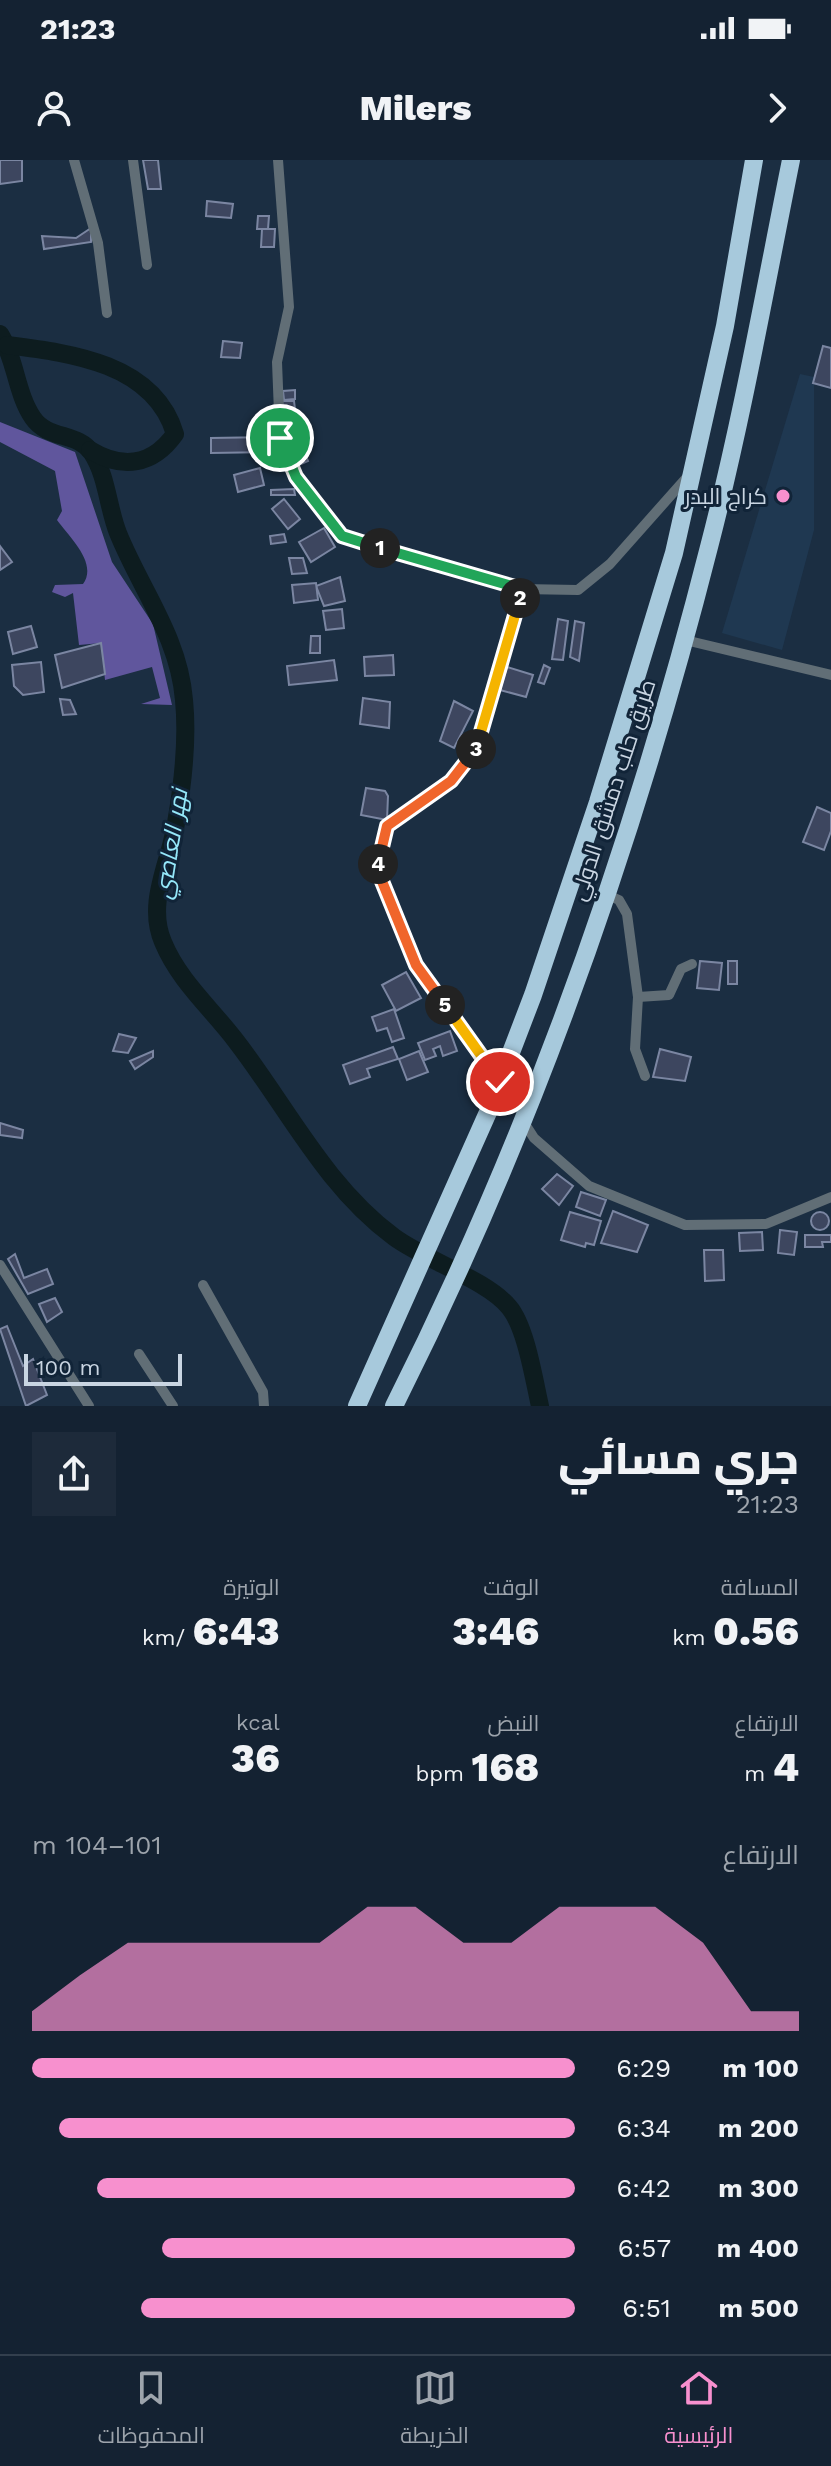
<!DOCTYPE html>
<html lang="ar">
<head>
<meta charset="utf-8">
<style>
  :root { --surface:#142232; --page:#1d2a3a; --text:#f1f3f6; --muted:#9da4ac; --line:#333f4d; --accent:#f790ce }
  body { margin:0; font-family:"Work Sans",Cairo,sans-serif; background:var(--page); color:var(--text); direction:rtl; height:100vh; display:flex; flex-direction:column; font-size:30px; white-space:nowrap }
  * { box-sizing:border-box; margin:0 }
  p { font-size:26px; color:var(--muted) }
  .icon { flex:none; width:44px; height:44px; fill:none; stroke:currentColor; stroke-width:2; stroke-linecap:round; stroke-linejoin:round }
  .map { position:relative; height:1246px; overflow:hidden; direction:ltr }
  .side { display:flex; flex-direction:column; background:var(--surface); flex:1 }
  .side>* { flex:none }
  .scale { position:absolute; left:24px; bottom:20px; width:158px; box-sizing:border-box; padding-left:8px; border:4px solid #c9d5e2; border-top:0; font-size:22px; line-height:28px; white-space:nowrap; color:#c9d5e2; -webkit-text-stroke:6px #112438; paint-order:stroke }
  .pin { position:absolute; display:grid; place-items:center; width:68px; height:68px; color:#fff; margin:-34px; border:4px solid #fff; border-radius:50%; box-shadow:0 2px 8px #0007 }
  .km { position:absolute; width:40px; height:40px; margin:-20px; border-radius:50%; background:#222; color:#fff; font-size:22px; line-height:40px; text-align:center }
  .round { display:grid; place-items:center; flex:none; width:84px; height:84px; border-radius:0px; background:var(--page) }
  .summary { display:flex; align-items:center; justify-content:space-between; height:136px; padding:0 32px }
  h1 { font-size:44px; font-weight:800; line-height:60px }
  .metrics { display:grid; grid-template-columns:repeat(3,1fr); gap:12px; height:136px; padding:8px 32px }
  .metrics div { display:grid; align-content:center }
  .metrics b { font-size:40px; font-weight:800 }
  .metrics small { font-size:22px; font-weight:400 }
  .metrics p { font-size:22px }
  .chart { height:224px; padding:16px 32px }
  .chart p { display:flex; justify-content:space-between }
  .chart svg { width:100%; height:144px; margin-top:8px; fill:var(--accent); opacity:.7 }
  ul { padding:0 32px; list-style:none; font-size:26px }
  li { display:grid; grid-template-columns:128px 96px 1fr; align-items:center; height:60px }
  li i { height:20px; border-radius:10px; background:var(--accent) }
  .status { display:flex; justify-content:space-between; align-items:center; height:56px; padding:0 40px; background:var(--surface); direction:ltr }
  .status svg { height:22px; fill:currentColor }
  header { display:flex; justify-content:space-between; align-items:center; height:104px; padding:0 32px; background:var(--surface); font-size:36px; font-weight:800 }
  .menu { display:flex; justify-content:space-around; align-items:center; height:112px; border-top:2px solid var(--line); background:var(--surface); font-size:22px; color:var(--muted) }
  .menu a { display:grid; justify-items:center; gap:4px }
  .menu .selected { color:var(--accent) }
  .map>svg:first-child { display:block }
  .built { fill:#1f3851 }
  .forest { fill:#60569d }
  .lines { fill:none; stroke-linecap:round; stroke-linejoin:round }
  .river { stroke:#0d1c1f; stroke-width:18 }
  .building { fill:#3d465f; stroke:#7b86a2; stroke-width:2 }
  .minor { stroke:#616e76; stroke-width:10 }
  .motorway { stroke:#a7c9dc; stroke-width:18 }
  .split-1-casing { stroke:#fff; stroke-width:16 }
  .split-2-casing { stroke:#fff; stroke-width:16 }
  .split-3-casing { stroke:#fff; stroke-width:16 }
  .split-4-casing { stroke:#fff; stroke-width:16 }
  .split-5-casing { stroke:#fff; stroke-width:16 }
  .split-6-casing { stroke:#fff; stroke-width:16 }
  .split-1 { stroke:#22a559; stroke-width:10 }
  .split-2 { stroke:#22a559; stroke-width:10 }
  .split-3 { stroke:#f5b400; stroke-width:10 }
  .split-4 { stroke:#f0652b; stroke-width:10 }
  .split-5 { stroke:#f0652b; stroke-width:10 }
  .split-6 { stroke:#f5b400; stroke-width:10 }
  .poi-dot { fill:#f790ce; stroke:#112438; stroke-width:3 }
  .labels { text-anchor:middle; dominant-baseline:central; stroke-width:6; stroke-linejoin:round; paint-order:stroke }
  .poi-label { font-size:22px; fill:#c9d5e2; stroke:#112438; text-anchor:end }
  .street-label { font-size:22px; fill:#c9d5e2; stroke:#112438 }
  .water-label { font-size:24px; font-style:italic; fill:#95e8fa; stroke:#112438 }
</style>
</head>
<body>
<div class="status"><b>21:23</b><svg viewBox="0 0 49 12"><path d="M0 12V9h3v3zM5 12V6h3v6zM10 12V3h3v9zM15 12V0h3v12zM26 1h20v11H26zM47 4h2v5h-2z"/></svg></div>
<header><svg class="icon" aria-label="forward" viewBox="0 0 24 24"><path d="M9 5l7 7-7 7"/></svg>Milers<svg class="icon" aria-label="person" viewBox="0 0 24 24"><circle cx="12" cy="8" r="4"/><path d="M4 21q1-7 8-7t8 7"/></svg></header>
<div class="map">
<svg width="831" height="1246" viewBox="0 0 831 1246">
  <rect width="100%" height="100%" fill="#1b2e42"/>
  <!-- built -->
  <path class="built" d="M800 214 814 217V370L782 490 722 473Z"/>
  <!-- forest -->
  <path class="forest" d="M0 262 75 292 112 402 153 464 172 545 141 544 160 538 152 507 105 520 101 483 79 485 73 433 65 437 52 432 55 425 83 424C98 403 70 378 57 360L62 351 55 311 0 282Z"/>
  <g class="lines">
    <!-- river -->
    <g class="river">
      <path d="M0 174C16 200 16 233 33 258 48 280 78 272 92 293 107 316 108 348 118 373 141 430 179 477 184 540 188 580 183 623 176 663 170 703 146 742 163 782 179 821 212 849 236 881 287 947 325 1026 394 1077 425 1100 487 1120 509 1147 526 1167 534 1220 540 1246"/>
      <path d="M7 185C70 193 154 203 175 274 153 305 123 310 90 290"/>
    </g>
  </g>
  <!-- building -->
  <g class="building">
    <path d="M0 0H22V21L0 24Z"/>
    <path d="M143 0H158L161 29H148Z"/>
    <path d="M207 41 233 44 231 58 206 56Z"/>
    <path d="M258 56H269L268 69H257Z"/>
    <path d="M91 68V82L44 89 42 76 76 78Z"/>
    <path d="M262 69H275L274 87H261Z"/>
    <path d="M223 181 242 183 240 198 221 197Z"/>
    <path d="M823 186 831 188V228L813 223Z"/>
    <path d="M295 230V239L284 240 283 231Z"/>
    <path d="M282 241H294L295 249H283Z"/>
    <rect x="285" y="251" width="10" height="8"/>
    <path d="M285 261H294V268L288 269 292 279 289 281Z"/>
    <path d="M297 269 300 279 294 281 290 271Z"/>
    <path d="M266 277 271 292 211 293V278Z"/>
    <path d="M302 280 305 285 292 291 290 285Z"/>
    <path d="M303 288 308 301 299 305 293 292Z"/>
    <path d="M260 308 264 325 238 332 234 315Z"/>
    <path d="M294 329 295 335H271V330Z"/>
    <path d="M284 339 300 359 288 369 272 349Z"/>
    <path d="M324 368 335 387 311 402 299 382Z"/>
    <path d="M284 374 286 382 271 384 270 376Z"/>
    <path d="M0 386 12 402 0 410Z"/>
    <path d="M289 398H303L307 413 292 414Z"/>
    <path d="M340 417 345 441 324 446 316 426Z"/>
    <path d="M316 423 318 440 294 443 292 425Z"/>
    <path d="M342 449 344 468 326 470 323 451Z"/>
    <path d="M558 459 568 461 563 500 552 499Z"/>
    <path d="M575 461 584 463 579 501 570 497Z"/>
    <path d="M31 466 37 487 13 494 8 472Z"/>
    <path d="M311 476H320V493H310Z"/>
    <path d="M101 483 105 514 62 528 55 495Z"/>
    <path d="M393 495 394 515 365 516 364 497Z"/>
    <path d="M334 500 337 520 289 525 287 506Z"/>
    <path d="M41 502 44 532 23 535 14 526 12 505Z"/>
    <path d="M544 505 550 508 544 524 538 522Z"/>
    <path d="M507 507 533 515 526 537 500 530Z"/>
    <path d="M363 538 390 542 389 568 360 564Z"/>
    <path d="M60 539 70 540 76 554 63 555Z"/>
    <path d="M454 541 473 551 454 588 440 581Z"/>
    <path d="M366 628 385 631 388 636 387 660 361 655Z"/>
    <path d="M817 647 831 653V671L824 690 803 682Z"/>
    <path d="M700 801 722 803 719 830 697 828Z"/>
    <rect x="728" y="801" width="9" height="23"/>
    <path d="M406 812 421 838 396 851 382 825Z"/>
    <path d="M394 849 404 878 392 882 387 868 377 871 372 857Z"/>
    <path d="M450 871 457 891 443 896 440 886 433 889 436 896 425 900 418 883Z"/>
    <path d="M119 874 136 878 128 893 113 891Z"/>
    <path d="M393 887 398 899 367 909 370 917 350 924 343 905Z"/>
    <path d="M660 889 691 897 685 921 653 917Z"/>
    <path d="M153 891V897L135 909 130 901Z"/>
    <path d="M419 891 428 912 407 920 399 899Z"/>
    <path d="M0 963 23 970 22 978 0 975Z"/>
    <path d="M557 1014 573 1026 559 1045 542 1029Z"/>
    <path d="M581 1032 606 1040 600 1056 576 1047Z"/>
    <path d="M613 1051 648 1065 637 1092 601 1083Z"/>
    <path d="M570 1052 601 1061 594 1085 586 1083 585 1087 561 1080Z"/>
    <circle cx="820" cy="1061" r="9"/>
    <path d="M780 1070 797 1072 794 1095 778 1093Z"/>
    <path d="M762 1072 763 1090 740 1091 739 1073Z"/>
    <path d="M805 1075H831V1082H822L823 1087H805Z"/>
    <path d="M704 1090H723L724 1120 705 1121Z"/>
    <path d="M15 1094 24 1118 47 1109 53 1124 28 1134 8 1099Z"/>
    <path d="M55 1138 62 1152 47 1162 39 1144Z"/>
    <path d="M7 1166 23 1206 33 1199 47 1235 26 1246 0 1169Z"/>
  </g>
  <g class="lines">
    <!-- minor -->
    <g class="minor">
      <path d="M74 0 98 83 107 153"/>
      <path d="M133 0 147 105"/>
      <path d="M278 0 289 147 277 202 280 278 296 317 342 376 522 429 578 430 610 404 688 316"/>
      <path d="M685 480 831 515"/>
      <path d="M605 734 619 740 627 754 638 837 635 889 645 916"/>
      <path d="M638 837 669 835 681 809 692 804"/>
      <path d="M500 922 416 805 377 709 387 666 451 621 478 587 522 429"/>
      <path d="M523 961 534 978 589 1026 685 1065 766 1064 831 1037"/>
      <path d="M0 1105 89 1246"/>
      <path d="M203 1125 263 1232 264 1246"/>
      <path d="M139 1194 173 1246"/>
    </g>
    <!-- motorway -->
    <g class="motorway">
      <path d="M357 1246 489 950 533 835 598 642 674 393 725 166 754 0"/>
      <path d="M394 1246C531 974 634 682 709 387 742 260 765 129 791 0"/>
    </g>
  </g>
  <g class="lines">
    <!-- split-1 casing -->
    <g class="split-1-casing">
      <path id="split-1" d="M280 278 296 317 342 376 380 388"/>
    </g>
    <!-- split-2 casing -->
    <g class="split-2-casing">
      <path id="split-2" d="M380 388 522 429 520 438"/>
    </g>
    <!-- split-3 casing -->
    <g class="split-3-casing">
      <path id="split-3" d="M476 589 520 438"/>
    </g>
    <!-- split-4 casing -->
    <g class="split-4-casing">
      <path id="split-4" d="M378 704 387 666 451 621 476 589"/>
    </g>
    <!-- split-5 casing -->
    <g class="split-5-casing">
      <path id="split-5" d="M378 704 377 709 416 805 445 845"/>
    </g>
    <!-- split-6 casing -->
    <g class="split-6-casing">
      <path id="split-6" d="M445 845 500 922"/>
    </g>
    <!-- split-1 -->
    <use href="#split-1" class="split-1"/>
    <!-- split-2 -->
    <use href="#split-2" class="split-2"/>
    <!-- split-3 -->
    <use href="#split-3" class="split-3"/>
    <!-- split-4 -->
    <use href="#split-4" class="split-4"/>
    <!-- split-5 -->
    <use href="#split-5" class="split-5"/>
    <!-- split-6 -->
    <use href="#split-6" class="split-6"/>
  </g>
  <!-- markers -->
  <circle class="poi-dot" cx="783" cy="336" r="8"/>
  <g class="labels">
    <!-- poi labels -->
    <g class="poi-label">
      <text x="767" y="336">كراج البدر</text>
    </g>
    <!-- street labels -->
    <g class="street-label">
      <text transform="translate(613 630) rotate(-72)">طريق حلب دمشق الدولي</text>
    </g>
    <!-- water labels -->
    <g class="water-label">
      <text transform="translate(171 684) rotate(-81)">نهر العاصي</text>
    </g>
  </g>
</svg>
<div class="scale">100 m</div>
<div class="pin" style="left:280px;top:278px;background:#1e9e55"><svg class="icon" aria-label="arrive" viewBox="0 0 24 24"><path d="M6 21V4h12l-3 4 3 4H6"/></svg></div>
<div class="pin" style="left:500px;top:922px;background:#d93025"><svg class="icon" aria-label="check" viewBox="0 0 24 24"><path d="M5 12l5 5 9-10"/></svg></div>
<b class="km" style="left:380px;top:388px">1</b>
<b class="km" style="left:520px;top:438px">2</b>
<b class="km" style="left:476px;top:589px">3</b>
<b class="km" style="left:378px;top:704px">4</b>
<b class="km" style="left:445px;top:845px">5</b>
</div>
<section class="side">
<div class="summary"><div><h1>جري مسائي</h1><p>21:23</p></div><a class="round"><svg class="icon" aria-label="share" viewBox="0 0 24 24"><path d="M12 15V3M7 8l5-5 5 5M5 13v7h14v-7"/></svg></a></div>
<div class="metrics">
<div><p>المسافة</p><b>0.56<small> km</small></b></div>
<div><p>الوقت</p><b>3:46</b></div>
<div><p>الوتيرة</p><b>6:43<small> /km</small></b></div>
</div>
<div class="metrics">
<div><p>الارتفاع</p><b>4<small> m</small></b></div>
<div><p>النبض</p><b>168<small> bpm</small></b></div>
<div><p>kcal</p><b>36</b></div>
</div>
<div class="chart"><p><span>الارتفاع</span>101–104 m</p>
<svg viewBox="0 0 160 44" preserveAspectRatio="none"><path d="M0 44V38L10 27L20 17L30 17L40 17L50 17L60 17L70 6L80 6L90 17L100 17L110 6L120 6L130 6L140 17L150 38L160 38V44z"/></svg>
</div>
<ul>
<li><b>100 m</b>6:29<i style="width:100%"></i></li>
<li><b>200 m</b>6:34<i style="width:95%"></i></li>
<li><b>300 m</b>6:42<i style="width:88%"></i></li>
<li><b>400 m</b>6:57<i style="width:76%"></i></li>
<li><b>500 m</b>6:51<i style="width:80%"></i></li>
</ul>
</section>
<nav class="menu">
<a class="selected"><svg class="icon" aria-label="home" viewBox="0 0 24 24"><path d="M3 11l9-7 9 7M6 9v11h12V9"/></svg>الرئيسية</a>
<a><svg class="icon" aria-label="map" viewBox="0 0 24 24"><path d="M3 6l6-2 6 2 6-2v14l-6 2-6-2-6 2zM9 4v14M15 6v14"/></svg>الخريطة</a>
<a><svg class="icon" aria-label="saved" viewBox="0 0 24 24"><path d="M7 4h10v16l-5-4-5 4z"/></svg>المحفوظات</a>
</nav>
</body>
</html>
